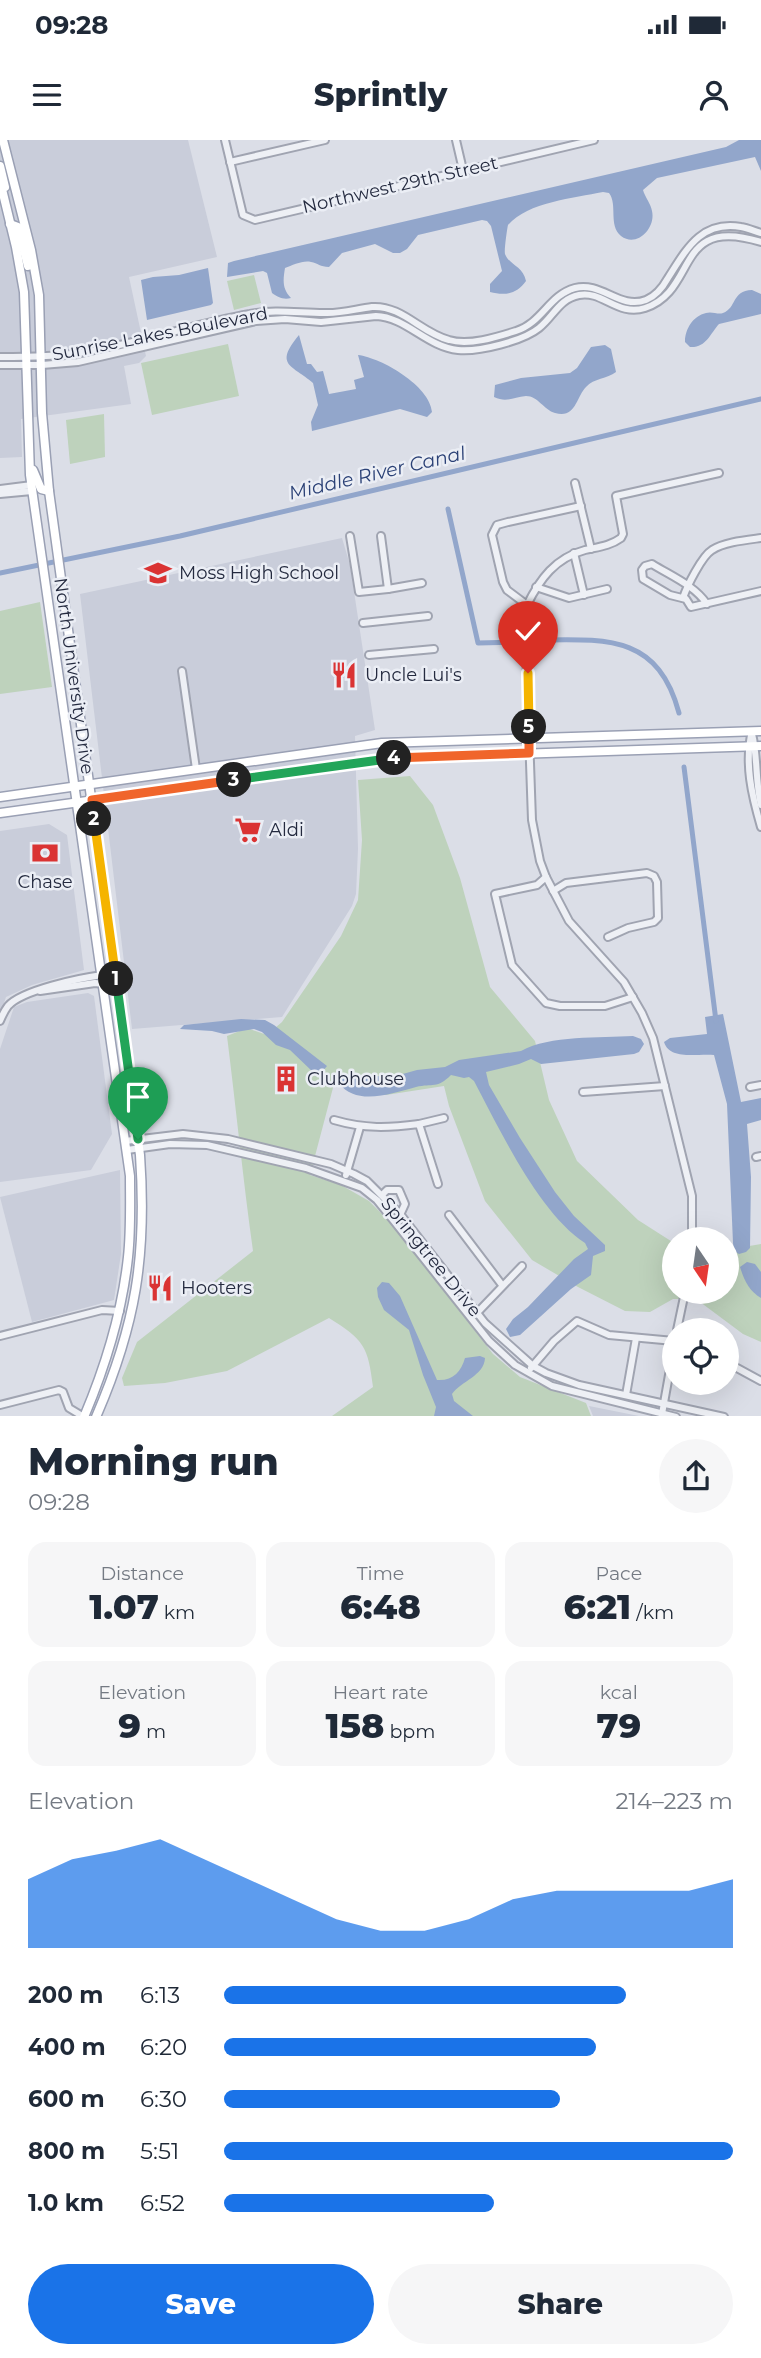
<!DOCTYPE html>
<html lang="en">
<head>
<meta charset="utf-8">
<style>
  :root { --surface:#fff; --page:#f6f6f7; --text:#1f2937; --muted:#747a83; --accent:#1a73e8 }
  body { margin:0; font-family:Montserrat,sans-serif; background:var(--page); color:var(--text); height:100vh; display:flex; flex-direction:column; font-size:26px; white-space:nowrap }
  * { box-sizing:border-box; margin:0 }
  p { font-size:23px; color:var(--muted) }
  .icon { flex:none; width:38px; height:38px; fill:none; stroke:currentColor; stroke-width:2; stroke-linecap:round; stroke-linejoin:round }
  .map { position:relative; height:1276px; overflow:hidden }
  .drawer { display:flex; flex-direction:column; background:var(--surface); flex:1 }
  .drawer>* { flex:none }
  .needle { width:46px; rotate:167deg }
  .buttons { position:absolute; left:662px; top:1087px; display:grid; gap:14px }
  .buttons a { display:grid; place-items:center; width:77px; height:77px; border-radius:50%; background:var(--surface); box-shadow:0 7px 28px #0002; font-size:35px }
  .pin { position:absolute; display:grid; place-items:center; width:60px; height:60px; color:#fff; margin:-72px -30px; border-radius:50% 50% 50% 0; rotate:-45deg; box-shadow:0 0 7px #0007 }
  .pin .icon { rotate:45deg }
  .km { position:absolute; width:35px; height:35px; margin:-18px; border-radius:50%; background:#222; color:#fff; font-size:19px; line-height:35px; text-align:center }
  .round { display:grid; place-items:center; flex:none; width:74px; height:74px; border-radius:37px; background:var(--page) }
  .head { display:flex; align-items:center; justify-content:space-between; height:119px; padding:0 28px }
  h1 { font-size:38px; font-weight:800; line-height:52px }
  .stats { display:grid; grid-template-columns:repeat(3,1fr); gap:10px; height:119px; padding:7px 28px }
  .stats div { display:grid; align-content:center; border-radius:18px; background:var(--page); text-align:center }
  .stats b { font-size:35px; font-weight:800 }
  .stats small { font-size:19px; font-weight:400 }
  .stats p { font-size:19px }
  .chart { height:196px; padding:14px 28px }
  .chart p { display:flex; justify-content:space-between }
  .chart svg { width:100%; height:126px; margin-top:7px; fill:var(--accent); opacity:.7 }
  .button { display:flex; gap:14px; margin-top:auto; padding:14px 28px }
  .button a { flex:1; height:80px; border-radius:42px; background:var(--accent); color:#fff; font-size:28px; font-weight:800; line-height:80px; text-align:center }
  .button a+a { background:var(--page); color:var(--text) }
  ul { padding:0 28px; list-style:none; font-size:23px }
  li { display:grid; grid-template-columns:112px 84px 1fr; align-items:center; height:52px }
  li i { height:18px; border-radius:9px; background:var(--accent) }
  .status { display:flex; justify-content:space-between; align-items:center; height:49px; padding:0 35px; background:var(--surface); direction:ltr }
  .status svg { height:19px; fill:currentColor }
  header { display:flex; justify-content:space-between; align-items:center; height:91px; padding:0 28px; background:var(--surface); font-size:32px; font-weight:800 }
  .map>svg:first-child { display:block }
  .built { fill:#c9cdda }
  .green { fill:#bed2bc }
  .water { fill:#92a6cb }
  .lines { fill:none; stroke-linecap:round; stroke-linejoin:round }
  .canal { stroke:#92a6cb; stroke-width:5 }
  .minor-casing { stroke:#a0a4b1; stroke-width:10 }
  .major-casing { stroke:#9aa0b4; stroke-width:11 }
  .minor { stroke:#eef0f5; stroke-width:6 }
  .major { stroke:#fff; stroke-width:8 }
  .split-1-casing { stroke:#fff; stroke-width:14 }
  .split-2-casing { stroke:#fff; stroke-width:14 }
  .split-3-casing { stroke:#fff; stroke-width:14 }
  .split-4-casing { stroke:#fff; stroke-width:14 }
  .split-5-casing { stroke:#fff; stroke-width:14 }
  .split-6-casing { stroke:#fff; stroke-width:14 }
  .split-1 { stroke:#22a559; stroke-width:9 }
  .split-2 { stroke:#f5b400; stroke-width:9 }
  .split-3 { stroke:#f0652b; stroke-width:9 }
  .split-4 { stroke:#22a559; stroke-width:9 }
  .split-5 { stroke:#f0652b; stroke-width:9 }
  .split-6 { stroke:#f5b400; stroke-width:9 }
  .labels { text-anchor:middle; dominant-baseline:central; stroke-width:5; stroke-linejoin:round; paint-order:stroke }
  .street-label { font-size:18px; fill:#242a3f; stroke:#ebeef5 }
  .poi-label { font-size:18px; fill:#242a3f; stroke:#ebeef5; text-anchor:start }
  .water-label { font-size:19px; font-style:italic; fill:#2b4176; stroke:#ebeef5 }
</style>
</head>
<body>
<div class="status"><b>09:28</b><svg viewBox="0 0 49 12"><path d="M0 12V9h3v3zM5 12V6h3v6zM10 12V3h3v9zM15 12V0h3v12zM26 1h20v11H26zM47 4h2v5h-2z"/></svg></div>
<header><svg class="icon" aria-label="menu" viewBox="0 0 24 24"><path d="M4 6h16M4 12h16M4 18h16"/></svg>Sprintly<svg class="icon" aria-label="person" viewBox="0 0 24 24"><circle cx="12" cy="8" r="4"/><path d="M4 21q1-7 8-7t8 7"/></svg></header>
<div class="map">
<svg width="761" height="1277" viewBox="0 0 761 1277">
  <rect width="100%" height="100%" fill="#dbdee7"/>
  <!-- built -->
  <g class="built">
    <path d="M0 0H188L217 117 129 137 146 216 139 223 124 226 131 264 21 279 22 317 0 318Z"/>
    <path d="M342 398 350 425 375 590 355 596 358 709 356 754 352 766 282 877 132 889 80 454Z"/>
    <path d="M49 684 67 695 84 830 32 845 6 857 0 875V691Z"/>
    <path d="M88 853 94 856 112 994 91 1030 0 1042V909L14 867 27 862Z"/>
    <path d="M120 1030 121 1114 114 1160 32 1182 0 1057Z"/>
    <path d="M589 1266 639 1276H593Z"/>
  </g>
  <!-- green -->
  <g class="green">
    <path d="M254 135 261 163 234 170 227 141Z"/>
    <path d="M228 204 239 256 152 275 141 223Z"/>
    <path d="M104 274 105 317 70 324 66 280Z"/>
    <path d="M40 462 52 547 0 554V471Z"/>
    <path d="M410 636 433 665 460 738 490 847 535 901 549 960 577 1021 638 1080 674 1103V1152H726V1110L761 1104V1202L743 1194 696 1159H673L650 1172 625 1171 578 1147 532 1120 485 1061 449 966 444 946 386 955 334 944 310 1035 341 1045 369 1061 392 1084 493 1214 520 1237 586 1263 591 1276H332L373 1247C368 1206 364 1200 329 1178L227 1231 165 1243 124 1246 122 1238 137 1202 253 1111C243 1039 236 968 227 896L247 888 267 895 282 882 341 796 358 760 362 700 358 640Z"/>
  </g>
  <!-- water -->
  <g class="water">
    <path d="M739 0H761V31L755 17 657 38 643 50C645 57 651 64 652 71 656 88 637 108 621 96 608 85 618 65 609 53L603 52C574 58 528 62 508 85 507 89 504 111 505 114 509 125 523 126 526 141 517 154 505 156 490 152V144L502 131 491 86 487 81 482 80 418 95 407 109 400 113H393L375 104 342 113 329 127C320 127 318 123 311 122 303 120 293 125 285 128 283 140 282 149 291 158 283 160 278 157 272 153L267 133 263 131 227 137 228 123 234 121 726 7Z"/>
    <path d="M208 128 213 163 211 165 147 180 141 140 153 137 179 135Z"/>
    <path d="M752 150 761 154V174L719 184C710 194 706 208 690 207L685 202C685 189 693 176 706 173 712 171 718 175 723 173 737 168 731 151 752 150Z"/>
    <path d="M299 195 307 224H311L317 232 323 231 329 254 356 249 354 240 364 237 358 215C382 218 430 246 432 272L427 277 400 269 312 291 311 282 318 265 313 243C293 225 273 226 299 195Z"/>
    <path d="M605 205 611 209 616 232C607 239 594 238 586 247 576 257 576 279 555 273 544 270 538 256 526 256 513 257 507 263 494 257L495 245 521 238 570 233 577 228 591 207Z"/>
    <path d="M723 874 741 962 761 958V980L747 984 751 1037 750 1108 746 1112 739 1114 734 1111 733 1103 727 964 714 915C698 913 670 921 664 902L670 898 707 894 705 877Z"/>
    <path d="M241 879 265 880 274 885 327 926 321 933H314L290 910 276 905 262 892 254 889 224 894 212 891 180 889 184 885Z"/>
    <path d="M633 896 641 899 644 904 639 912 634 914 541 924 531 919 519 924 486 932 489 945 520 998 555 1052 574 1076 605 1105V1111L593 1116 591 1135 571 1149 520 1195 510 1197 506 1189 513 1179 528 1167 574 1119 588 1109 585 1103C539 1073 500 990 474 941L469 937 464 938 451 935C437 949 433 943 416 947 393 953 356 967 339 943V937L343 934 392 937 417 930 445 927 459 920 521 911C550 895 600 898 633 896Z"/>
    <path d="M747 1122 755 1124 761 1132V1158C749 1151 744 1140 740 1127Z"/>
    <path d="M382 1142 389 1143 400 1156 437 1240C453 1241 461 1232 465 1218L480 1216 485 1218C484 1236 461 1241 452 1254L454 1261 473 1276H434L436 1267 423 1235 409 1190 384 1170 378 1157 377 1148Z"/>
  </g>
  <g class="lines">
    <!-- canal -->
    <g class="canal">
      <path d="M448 369 478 503 516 502"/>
      <path d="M0 433 180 396 761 259"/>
      <path d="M539 500C607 499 658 495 679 573"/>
      <path d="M684 627 716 881"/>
    </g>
    <!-- minor casing -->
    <g class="minor-casing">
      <g id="minor">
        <path d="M225 0 243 75 255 80 594 0"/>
        <path d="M456 0 463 30"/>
        <path d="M230 22 325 0"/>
        <path d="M0 217C26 217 53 217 79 213 137 204 193 184 250 174 275 169 299 173 324 173 340 174 356 169 372 167 402 165 421 193 449 200 469 206 497 197 516 191 542 183 549 155 575 148 601 141 620 170 646 160 656 156 663 147 668 138 686 110 701 80 741 87 748 88 754 91 761 93"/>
        <path d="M0 225H42L78 222 256 181 285 179 321 182 376 176C406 177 427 207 458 210 479 212 523 201 539 188 554 176 559 159 579 155 602 150 618 177 645 168 699 150 673 75 761 102"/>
        <path d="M575 343 591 409"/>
        <path d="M0 349 32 345"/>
        <path d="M0 354 32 351"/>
        <path d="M581 366 508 382 497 385 492 395 503 442 507 450 527 465 525 480 532 680 540 721 546 737 569 781 624 842 642 873 653 898 692 1056V1099"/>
        <path d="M350 396 359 452 388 449"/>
        <path d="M381 396 388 449 422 443"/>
        <path d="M574 413 584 455"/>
        <path d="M536 447 569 458 607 449"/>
        <path d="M683 458C687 446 702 416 712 410 724 402 746 400 761 398"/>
        <path d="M707 464C694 445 671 436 652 424L645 426 642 430 643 439 670 455 686 459 691 467 761 451"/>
        <path d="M527 465C540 439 555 418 585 410 598 407 610 406 621 398L623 394 616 356 719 333"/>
        <path d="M363 483 428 476"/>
        <path d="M369 515 434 509"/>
        <path d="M182 531 196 629"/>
        <path d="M752 591C744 623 752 656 761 687"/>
        <path d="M752 594C758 617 755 640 761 665"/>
        <path d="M546 737 537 745 495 754 512 825 546 863 560 866H605L633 857"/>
        <path d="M553 751 566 743 647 733 654 736 657 742 658 778 654 782 628 788 608 797"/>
        <path d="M40 851 95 843 103 844"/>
        <path d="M0 881C2 876 5 870 8 866 22 850 80 838 102 835"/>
        <path d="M750 947 761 945"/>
        <path d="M583 952 665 946"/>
        <path d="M334 980C365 989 388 988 419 984L438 1044"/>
        <path d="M419 984 444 978"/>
        <path d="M125 1001 183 994 228 999 331 1024 354 1034 367 1041 400 1074 485 1183 533 1226 546 1233 579 1245 724 1277"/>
        <path d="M127 1010 170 1004 207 1005 306 1028 362 1048 377 1060 394 1081 489 1201 515 1225 552 1246 676 1277"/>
        <path d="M756 1017 761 1016"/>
        <path d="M346 1035 360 987"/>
        <path d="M382 1055 387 1050H399L405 1064 400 1075"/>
        <path d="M449 1075 502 1145"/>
        <path d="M475 1175 522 1126"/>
        <path d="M677 1190 685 1152"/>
        <path d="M0 1196 102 1170 120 1171"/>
        <path d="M726 1222 761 1241"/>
        <path d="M531 1228 554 1201 577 1181 609 1195 674 1201"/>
        <path d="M626 1255 636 1198"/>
        <path d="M0 1265 59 1250 63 1252 69 1268 84 1277"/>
        <path d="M662 1274 674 1207"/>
      </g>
    </g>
    <!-- major casing -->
    <g class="major-casing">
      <g id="major">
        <path d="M3 0 31 110 39 155 42 273 49 351 140 1015C147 1115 136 1185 96 1277"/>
        <path d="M0 26 5 47"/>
        <path d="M0 41 16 107 24 152 30 335 130 1036C130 1063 131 1090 128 1117 122 1173 106 1225 84 1277"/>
        <path d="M10 84 18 87 28 126"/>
        <path d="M33 330 41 349 49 351"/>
        <path d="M0 657 382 603 761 591"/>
        <path d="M0 673 398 618 761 606"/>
      </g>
    </g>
    <!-- minor -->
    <use href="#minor" class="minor"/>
    <!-- major -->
    <use href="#major" class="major"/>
  </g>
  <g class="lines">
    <!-- split-1 casing -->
    <g class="split-1-casing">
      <path id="split-1" d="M116 839 138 999"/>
    </g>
    <!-- split-2 casing -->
    <g class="split-2-casing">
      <path id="split-2" d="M94 679 116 839"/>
    </g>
    <!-- split-3 casing -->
    <g class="split-3-casing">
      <path id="split-3" d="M94 679 92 660 234 640"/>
    </g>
    <!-- split-4 casing -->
    <g class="split-4-casing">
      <path id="split-4" d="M234 640 394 618"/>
    </g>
    <!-- split-5 casing -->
    <g class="split-5-casing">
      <path id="split-5" d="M394 618 529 613V587"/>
    </g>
    <!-- split-6 casing -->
    <g class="split-6-casing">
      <path id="split-6" d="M528 533 529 587"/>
    </g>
    <!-- split-1 -->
    <use href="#split-1" class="split-1"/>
    <!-- split-2 -->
    <use href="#split-2" class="split-2"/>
    <!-- split-3 -->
    <use href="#split-3" class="split-3"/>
    <!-- split-4 -->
    <use href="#split-4" class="split-4"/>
    <!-- split-5 -->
    <use href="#split-5" class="split-5"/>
    <!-- split-6 -->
    <use href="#split-6" class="split-6"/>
  </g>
  <!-- icons -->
  <defs>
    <g id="school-bare" transform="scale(2.1)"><path d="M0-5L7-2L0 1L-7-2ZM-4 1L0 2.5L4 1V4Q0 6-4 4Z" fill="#da3333" stroke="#ebeef5" stroke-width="2.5" paint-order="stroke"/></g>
    <g id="restaurant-bare" transform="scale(2.1)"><path d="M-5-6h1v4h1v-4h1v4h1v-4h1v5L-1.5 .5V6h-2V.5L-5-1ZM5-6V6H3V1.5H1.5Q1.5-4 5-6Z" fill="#da3333" stroke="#ebeef5" stroke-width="2.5" paint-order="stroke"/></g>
    <g id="supermarket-bare" transform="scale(2.1)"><path d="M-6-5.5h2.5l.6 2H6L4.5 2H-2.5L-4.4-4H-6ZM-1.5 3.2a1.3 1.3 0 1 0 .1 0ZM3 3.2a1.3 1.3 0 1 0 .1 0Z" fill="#da3333" stroke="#ebeef5" stroke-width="2.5" paint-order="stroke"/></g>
    <g id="bank-bare" transform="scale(2.1)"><path d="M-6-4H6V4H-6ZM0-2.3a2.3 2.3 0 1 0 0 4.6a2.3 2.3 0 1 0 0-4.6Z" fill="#da3333" stroke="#ebeef5" stroke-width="2.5" paint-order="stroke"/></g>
    <g id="building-bare" transform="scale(2.1)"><path d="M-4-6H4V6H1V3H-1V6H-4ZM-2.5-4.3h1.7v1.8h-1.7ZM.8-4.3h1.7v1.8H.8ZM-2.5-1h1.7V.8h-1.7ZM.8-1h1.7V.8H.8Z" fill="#da3333" stroke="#ebeef5" stroke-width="2.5" paint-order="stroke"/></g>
  </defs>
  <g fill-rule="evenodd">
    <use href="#school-bare" x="158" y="433"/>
    <use href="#restaurant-bare" x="344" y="535"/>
    <use href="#supermarket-bare" x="248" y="690"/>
    <use href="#bank-bare" x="45" y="713"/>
    <use href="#building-bare" x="286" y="939"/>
    <use href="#restaurant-bare" x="160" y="1148"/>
  </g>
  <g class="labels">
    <!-- street labels -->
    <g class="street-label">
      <text transform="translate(400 45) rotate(-13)">Northwest 29th Street</text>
      <text transform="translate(160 194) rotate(-11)">Sunrise Lakes Boulevard</text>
      <text transform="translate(74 536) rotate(82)">North University Drive</text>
      <text transform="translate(431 1117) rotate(51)">Springtree Drive</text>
    </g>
    <!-- poi labels -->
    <g class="poi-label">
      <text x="179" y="433">Moss High School</text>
      <text x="365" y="535">Uncle Lui's</text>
      <text x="269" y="690">Aldi</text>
      <text x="45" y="742" text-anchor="middle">Chase</text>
      <text x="307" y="939">Clubhouse</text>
      <text x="181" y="1148">Hooters</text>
    </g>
    <!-- water labels -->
    <g class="water-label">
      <text transform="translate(377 333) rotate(-13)">Middle River Canal</text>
    </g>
  </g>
</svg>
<div class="buttons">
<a><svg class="needle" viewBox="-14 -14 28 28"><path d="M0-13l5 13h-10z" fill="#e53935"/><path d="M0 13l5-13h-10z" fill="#747a83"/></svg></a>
<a><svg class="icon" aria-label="locate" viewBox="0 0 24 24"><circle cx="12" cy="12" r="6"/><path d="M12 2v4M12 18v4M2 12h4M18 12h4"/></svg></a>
</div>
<div class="pin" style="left:138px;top:999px;background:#1e9e55"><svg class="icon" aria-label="arrive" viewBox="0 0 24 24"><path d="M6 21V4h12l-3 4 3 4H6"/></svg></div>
<div class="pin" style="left:528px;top:533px;background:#d93025"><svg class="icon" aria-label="check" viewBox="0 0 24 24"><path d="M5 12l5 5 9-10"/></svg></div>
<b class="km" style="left:116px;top:839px">1</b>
<b class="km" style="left:94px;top:679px">2</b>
<b class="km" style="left:234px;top:640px">3</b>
<b class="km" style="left:394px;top:618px">4</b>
<b class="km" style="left:529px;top:587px">5</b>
</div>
<section class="drawer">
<div class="head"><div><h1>Morning run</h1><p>09:28</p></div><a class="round"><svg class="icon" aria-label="share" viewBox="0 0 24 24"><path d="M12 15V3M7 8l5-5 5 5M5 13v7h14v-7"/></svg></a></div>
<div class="stats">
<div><p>Distance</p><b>1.07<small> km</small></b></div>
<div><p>Time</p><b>6:48</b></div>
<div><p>Pace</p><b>6:21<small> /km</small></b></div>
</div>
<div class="stats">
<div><p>Elevation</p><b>9<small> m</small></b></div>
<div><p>Heart rate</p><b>158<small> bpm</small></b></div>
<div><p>kcal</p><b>79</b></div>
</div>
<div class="chart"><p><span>Elevation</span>214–223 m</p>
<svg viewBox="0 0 160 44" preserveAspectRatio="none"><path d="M0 44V20L10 13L20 10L30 6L40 13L50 20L60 27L70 34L80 38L90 38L100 34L110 27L120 24L130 24L140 24L150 24L160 20V44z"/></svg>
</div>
<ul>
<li><b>200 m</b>6:13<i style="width:79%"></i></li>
<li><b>400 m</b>6:20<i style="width:73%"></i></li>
<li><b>600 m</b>6:30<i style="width:66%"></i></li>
<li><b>800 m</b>5:51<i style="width:100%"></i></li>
<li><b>1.0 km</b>6:52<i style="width:53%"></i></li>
</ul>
<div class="button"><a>Save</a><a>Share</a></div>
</section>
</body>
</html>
